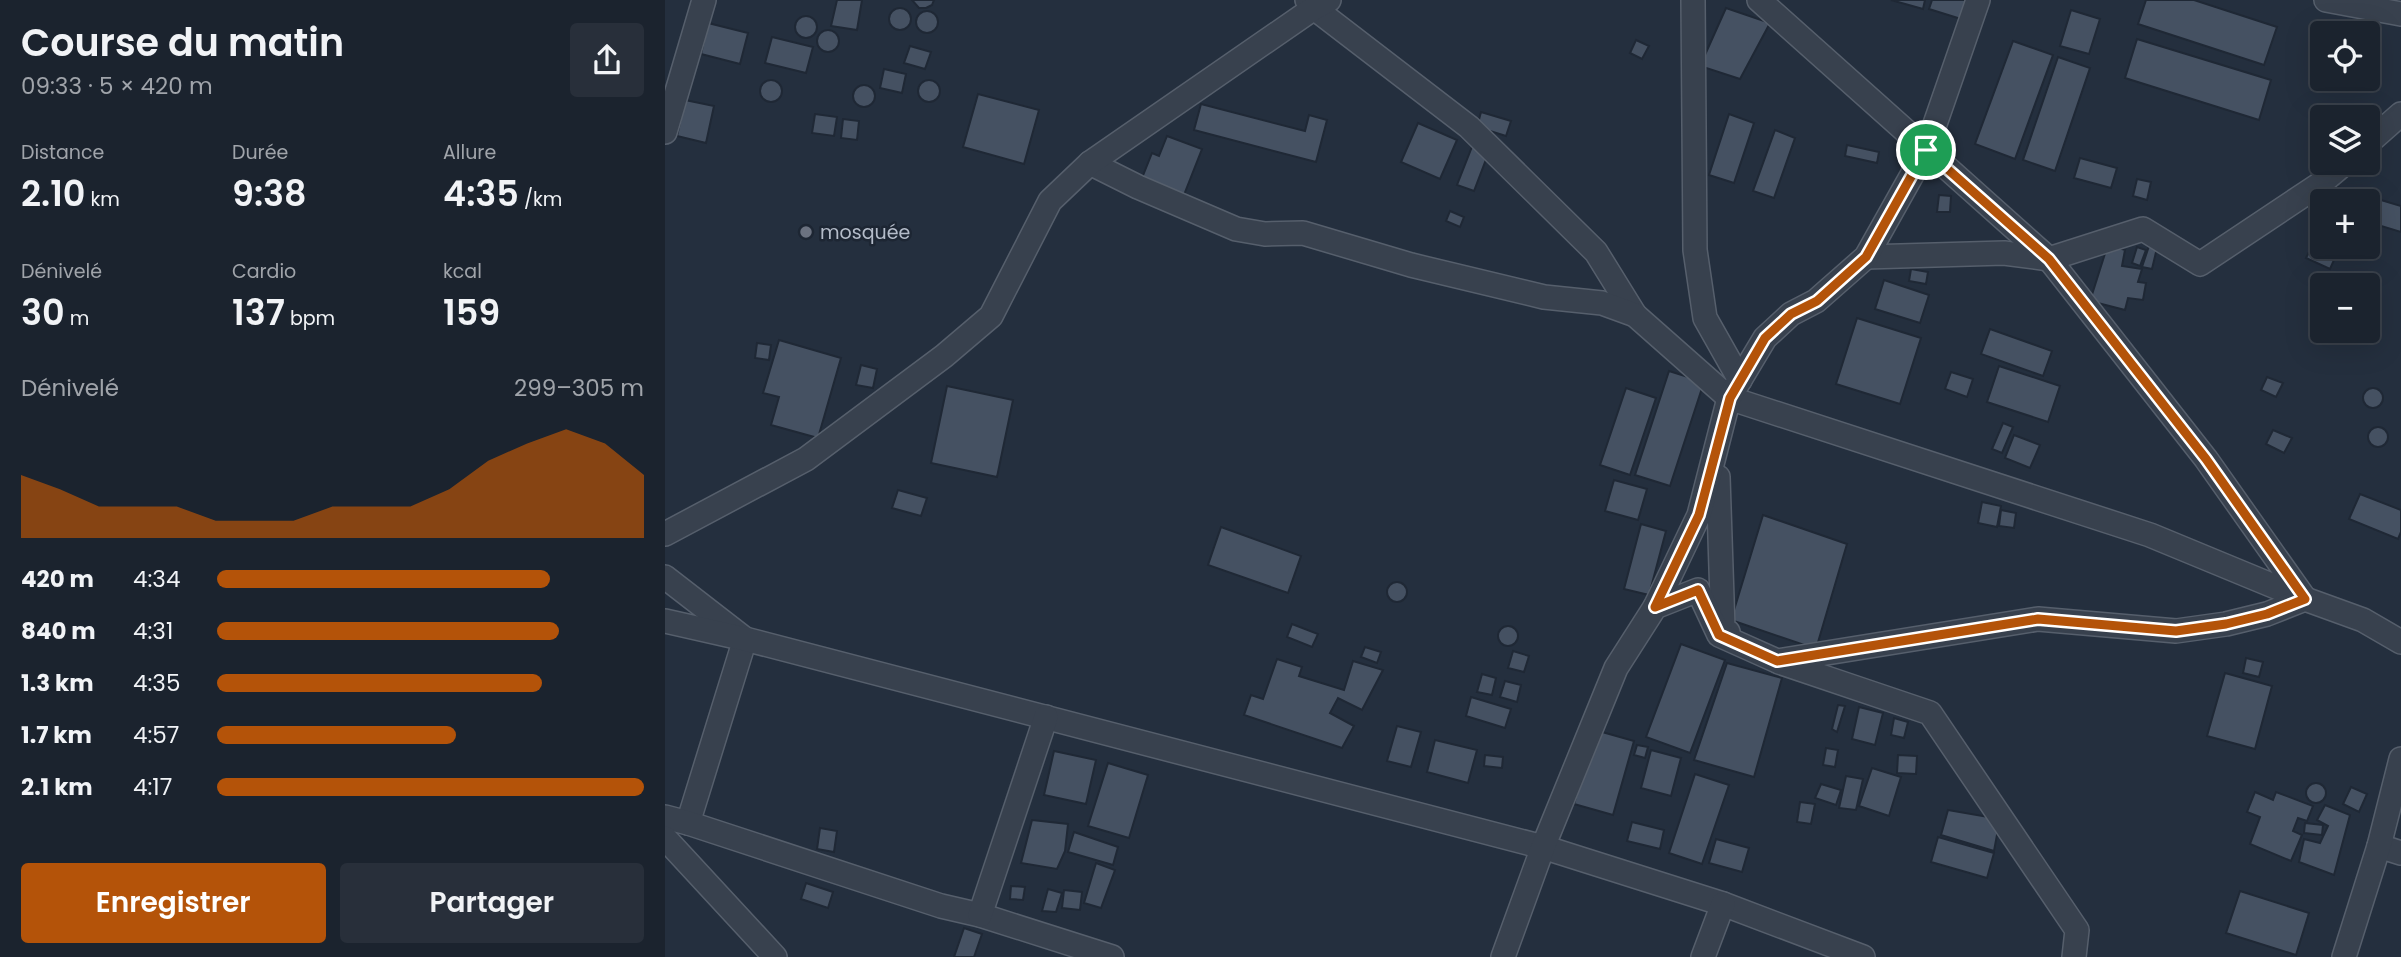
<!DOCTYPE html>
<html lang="fr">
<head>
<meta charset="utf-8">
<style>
  :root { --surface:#1b232e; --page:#282f3a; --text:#f1f3f6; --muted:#a0a4aa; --line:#39404a; --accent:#b45309 }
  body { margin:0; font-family:Poppins,sans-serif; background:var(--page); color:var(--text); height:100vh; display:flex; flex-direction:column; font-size:26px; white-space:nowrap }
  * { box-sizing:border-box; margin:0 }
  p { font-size:23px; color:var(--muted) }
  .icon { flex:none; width:38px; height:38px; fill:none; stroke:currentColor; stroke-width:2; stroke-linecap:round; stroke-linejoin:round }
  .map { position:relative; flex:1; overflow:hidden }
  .drawer { display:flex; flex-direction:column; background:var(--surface); width:665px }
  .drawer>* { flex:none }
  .tools { position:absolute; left:1645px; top:21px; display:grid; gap:14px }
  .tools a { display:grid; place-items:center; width:70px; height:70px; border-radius:7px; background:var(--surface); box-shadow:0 7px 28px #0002,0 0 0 2px var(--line); font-size:35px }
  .pin { position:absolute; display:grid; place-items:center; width:60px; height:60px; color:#fff; margin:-30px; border:4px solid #fff; border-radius:50%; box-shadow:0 2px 7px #0007 }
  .round { display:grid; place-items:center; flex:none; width:74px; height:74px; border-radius:7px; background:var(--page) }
  .headline { display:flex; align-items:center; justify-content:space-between; height:119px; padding:0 21px }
  h1 { font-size:38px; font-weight:600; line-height:52px }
  .stats { display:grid; grid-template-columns:repeat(3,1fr); gap:10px; height:119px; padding:7px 21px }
  .stats div { display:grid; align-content:center }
  .stats b { font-size:35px; font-weight:600 }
  .stats small { font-size:19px; font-weight:400 }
  .stats p { font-size:19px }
  .chart { height:196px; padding:14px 21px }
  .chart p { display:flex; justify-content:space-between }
  .chart svg { width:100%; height:126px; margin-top:7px; fill:var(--accent); opacity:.7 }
  .primary-button { display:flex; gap:14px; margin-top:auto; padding:14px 21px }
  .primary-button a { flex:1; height:80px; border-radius:7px; background:var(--accent); color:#fff; font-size:28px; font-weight:600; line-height:80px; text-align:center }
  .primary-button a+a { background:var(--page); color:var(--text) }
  ul { padding:0 21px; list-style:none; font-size:23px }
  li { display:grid; grid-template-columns:112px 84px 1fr; align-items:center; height:52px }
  li i { height:18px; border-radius:9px; background:var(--accent) }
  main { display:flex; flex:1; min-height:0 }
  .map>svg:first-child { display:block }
  .building { fill:#455162; stroke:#1f2835; stroke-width:2 }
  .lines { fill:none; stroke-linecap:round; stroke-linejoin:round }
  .street-casing { stroke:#565f6c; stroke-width:26 }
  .street { stroke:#38414e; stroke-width:23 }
  .route-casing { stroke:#fff; stroke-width:14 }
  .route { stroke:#b45309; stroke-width:9 }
  .worship-dot { fill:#6b7280; stroke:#1d2633; stroke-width:2.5 }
  .labels { text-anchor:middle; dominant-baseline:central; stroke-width:5; stroke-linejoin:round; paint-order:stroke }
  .poi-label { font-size:19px; fill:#b4bcc9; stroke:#1d2633; text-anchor:start }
</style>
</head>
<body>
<main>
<section class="drawer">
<div class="headline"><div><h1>Course du matin</h1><p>09:33 · 5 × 420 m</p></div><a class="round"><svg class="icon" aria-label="share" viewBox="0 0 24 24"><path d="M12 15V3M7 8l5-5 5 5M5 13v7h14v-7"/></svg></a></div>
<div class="stats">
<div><p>Distance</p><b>2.10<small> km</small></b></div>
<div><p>Durée</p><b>9:38</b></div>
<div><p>Allure</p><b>4:35<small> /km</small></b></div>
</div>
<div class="stats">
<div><p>Dénivelé</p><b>30<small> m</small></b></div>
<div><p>Cardio</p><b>137<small> bpm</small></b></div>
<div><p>kcal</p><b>159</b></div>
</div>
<div class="chart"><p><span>Dénivelé</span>299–305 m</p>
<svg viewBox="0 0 160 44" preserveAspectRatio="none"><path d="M0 44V22L10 27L20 33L30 33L40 33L50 38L60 38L70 38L80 33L90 33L100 33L110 27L120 17L130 11L140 6L150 11L160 22V44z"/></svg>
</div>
<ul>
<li><b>420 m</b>4:34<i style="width:78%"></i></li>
<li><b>840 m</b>4:31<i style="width:80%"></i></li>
<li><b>1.3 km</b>4:35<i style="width:76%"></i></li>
<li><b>1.7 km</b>4:57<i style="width:56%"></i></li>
<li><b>2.1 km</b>4:17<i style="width:100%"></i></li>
</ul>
<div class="primary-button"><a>Enregistrer</a><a>Partager</a></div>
</section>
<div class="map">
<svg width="1736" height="957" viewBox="0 0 1736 957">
  <rect width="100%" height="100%" fill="#242f3e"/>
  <!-- building -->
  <g class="building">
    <path d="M172 0H197L192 30 166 26Z"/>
    <path d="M247 0H269L267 5 261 8H254Z"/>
    <path d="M1226 0H1260L1258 9Z"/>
    <path d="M1267 0H1302L1296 19 1264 9Z"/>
    <path d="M1481 0H1529L1612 27 1599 65 1473 24Z"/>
    <circle cx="235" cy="19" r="11"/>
    <path d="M1061 8 1105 23 1075 79 1035 66Z"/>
    <path d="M1406 10 1435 19 1424 54 1395 46Z"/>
    <circle cx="262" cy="22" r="11"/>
    <circle cx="141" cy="27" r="11"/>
    <path d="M43 23 83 33 75 64 36 54Z"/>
    <circle cx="163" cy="41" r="11"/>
    <path d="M107 37 148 47 141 73 100 63Z"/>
    <path d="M1472 39 1606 80 1594 120 1460 78Z"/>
    <path d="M971 40 984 46 977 59 965 53Z"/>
    <path d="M1348 41 1388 55 1350 159 1310 144Z"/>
    <path d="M245 46 266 52 260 69 239 63Z"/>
    <path d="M1393 57 1425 68 1390 171 1358 160Z"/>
    <path d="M219 69 241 74 237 93 215 88Z"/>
    <circle cx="264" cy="91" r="11"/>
    <circle cx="106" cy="91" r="11"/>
    <circle cx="199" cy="96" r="11"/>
    <path d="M313 94 374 110 359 164 298 147Z"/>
    <path d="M20 100 49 106 41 143 12 136Z"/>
    <path d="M536 104 640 131 644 115 662 120 651 162 529 130Z"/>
    <path d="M816 112 846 121 841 136 812 127Z"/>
    <path d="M150 114 172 117 169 136 147 133Z"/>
    <path d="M1064 114 1089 123 1069 183 1044 175Z"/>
    <path d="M178 119 194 121 192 140 176 138Z"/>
    <path d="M753 123 792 140 775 179 736 162Z"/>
    <path d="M1110 130 1130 138 1109 198 1088 191Z"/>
    <path d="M812 134 828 141 809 191 792 185Z"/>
    <path d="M502 136 537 149 515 205 473 188 487 153 494 156Z"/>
    <path d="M1182 145 1214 152 1212 163 1180 156Z"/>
    <path d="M1415 158 1452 168 1446 188 1409 178Z"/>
    <path d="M1472 179 1486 182 1482 200 1468 196Z"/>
    <path d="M1666 185 1736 206V232L1703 222V201H1661Z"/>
    <path d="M1274 195 1286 196 1285 212H1272Z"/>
    <path d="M785 211 799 217 795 227 781 221Z"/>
    <path d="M1650 240 1657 243V247H1664L1673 251 1665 269 1641 258Z"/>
    <path d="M1443 244 1460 250 1457 266 1477 269 1473 282 1481 283 1478 300 1463 298 1460 310 1425 301Z"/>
    <path d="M1484 246 1492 248 1487 269 1477 267Z"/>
    <path d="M1472 247 1481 250 1475 266 1467 263Z"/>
    <path d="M1246 269 1263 272 1261 284 1244 281Z"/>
    <path d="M1219 280 1264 295 1255 323 1210 309Z"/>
    <path d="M1192 318 1256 338 1235 404 1171 384Z"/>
    <path d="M1325 329 1387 351 1378 376 1316 354Z"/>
    <path d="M114 340 176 358 153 438 106 425 114 397 98 393Z"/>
    <path d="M92 343 106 345 104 360 90 358Z"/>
    <path d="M196 365 212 369 208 388 191 385Z"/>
    <path d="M1334 366 1395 386 1383 422 1322 402Z"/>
    <path d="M1004 371 1039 382 1005 486 970 475Z"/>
    <path d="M1286 372 1308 379 1302 397 1280 389Z"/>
    <path d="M1602 377 1618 383 1611 397 1596 390Z"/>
    <path d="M282 386 348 400 332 477 266 463Z"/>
    <circle cx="1708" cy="398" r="10"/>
    <path d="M961 388 991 398 965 475 935 465Z"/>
    <path d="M1338 423 1348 427 1337 453 1327 449Z"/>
    <circle cx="1713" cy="437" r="10"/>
    <path d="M1608 430 1627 438 1619 453 1601 444Z"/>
    <path d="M1349 435 1375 445 1365 468 1340 458Z"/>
    <path d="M949 480 982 489 973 520 940 511Z"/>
    <path d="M233 490 262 498 256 516 227 508Z"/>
    <path d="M1695 494 1736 510V532L1733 539 1684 519Z"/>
    <path d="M1317 502 1336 506 1332 527 1313 523Z"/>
    <path d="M1336 510 1351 513 1349 528 1334 526Z"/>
    <path d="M1098 515 1182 544 1151 649 1066 620Z"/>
    <path d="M976 524 1001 531 984 595 959 589Z"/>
    <path d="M556 527 636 556 623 593 543 565Z"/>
    <circle cx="732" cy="592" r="10"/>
    <path d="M627 624 653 634 647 647 622 637Z"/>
    <circle cx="843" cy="636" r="10"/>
    <path d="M1016 644 1060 660 1025 753 981 737Z"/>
    <path d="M700 647 716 652 712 663 696 657Z"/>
    <path d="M848 651 864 656 859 672 843 668Z"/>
    <path d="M1581 658 1598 662 1594 677 1578 673Z"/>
    <path d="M612 659 637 667 634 676 679 690 688 661 718 670 697 710 673 698 665 713 689 726 677 748 579 715 586 695 598 699Z"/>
    <path d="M1062 663 1117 678 1089 777 1029 760Z"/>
    <path d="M1560 673 1607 686 1590 749 1542 736Z"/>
    <path d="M817 674 831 678 827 695 812 692Z"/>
    <path d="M840 681 856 685 852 702 835 697Z"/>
    <path d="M806 697 846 709 840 728 801 716Z"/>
    <path d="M1173 705 1180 706 1172 732 1167 729Z"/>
    <path d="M1194 707 1218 713 1210 745 1187 739Z"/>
    <path d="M1229 718 1243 722 1239 738 1226 735Z"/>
    <path d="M732 726 756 732 746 767 722 761Z"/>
    <path d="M930 730 969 741 948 815 909 804Z"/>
    <path d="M770 740 812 750 803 783 762 772Z"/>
    <path d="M972 745 983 747 980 758 969 755Z"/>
    <path d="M1161 748 1173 750 1170 767 1158 765Z"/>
    <path d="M986 750 1016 758 1006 796 976 788Z"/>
    <path d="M389 751 431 760 421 804 379 795Z"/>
    <path d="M820 755 838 757 837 768 819 766Z"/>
    <path d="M1233 755 1252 756 1251 774 1232 773Z"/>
    <path d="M443 763 483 775 464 838 423 826Z"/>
    <path d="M1207 768 1236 777 1224 816 1194 806Z"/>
    <path d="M1030 774 1064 785 1037 864 1004 853Z"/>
    <path d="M1181 776 1198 779 1191 810 1174 808Z"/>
    <circle cx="1651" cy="793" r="10"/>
    <path d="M1156 784 1176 790 1171 805 1150 798Z"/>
    <path d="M1686 787 1702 794 1694 812 1678 804Z"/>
    <path d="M1590 792 1608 800 1611 792 1648 806 1642 821 1633 818 1628 831 1637 835 1626 861 1585 844 1595 817 1582 812Z"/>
    <path d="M1135 802 1150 804 1146 824 1132 822Z"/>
    <path d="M1660 805 1685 815 1669 875 1634 862 1639 839 1655 843 1663 826 1652 820Z"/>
    <path d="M1283 810 1335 819 1329 851 1276 835Z"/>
    <path d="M367 820 403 824 400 851 392 869 356 863Z"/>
    <path d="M967 822 999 830 995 849 962 841Z"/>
    <path d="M1640 823 1658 825 1657 835 1639 833Z"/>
    <path d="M155 828 172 831 169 852 152 849Z"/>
    <path d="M409 832 453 847 448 865 403 852Z"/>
    <path d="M1273 837 1329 853 1322 878 1266 862Z"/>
    <path d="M1051 839 1084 848 1077 872 1044 863Z"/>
    <path d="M431 863 450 870 436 908 419 903Z"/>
    <path d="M141 883 168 892 163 908 136 899Z"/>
    <path d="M346 886 360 887 358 900 345 899Z"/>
    <path d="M383 889 397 893 391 912 377 911Z"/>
    <path d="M399 890 417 892 415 910 397 908Z"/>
    <path d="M1575 891 1644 913 1631 955 1561 933Z"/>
    <path d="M299 928 317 934 309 957H289Z"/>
  </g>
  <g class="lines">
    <!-- street casing -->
    <g class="street-casing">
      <g id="street">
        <path d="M642 0 649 8 804 127 931 252 970 315"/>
        <path d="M1028 0 1030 250 1040 318 1075 380"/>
        <path d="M1094 0 1384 259 1541 459 1640 599"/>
        <path d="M1661 0 1736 14"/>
        <path d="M0 132 39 0"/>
        <path d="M1703 143 1736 114"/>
        <path d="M425 163 473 187 571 229 600 234 638 233 746 265 879 297 937 303 970 315 1064 398 1485 535 1640 599"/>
        <path d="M1201 257 1339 253 1384 259 1478 229 1535 264 1655 184 1680 163"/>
        <path d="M1053 477 1058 629 1063 632"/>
        <path d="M0 534 141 459 279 356 326 316 385 201 425 163 649 8 664 0"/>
        <path d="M0 577 80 639 23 823"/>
        <path d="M990 607 1034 515 1064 398 1100 338 1126 314 1151 301 1201 257 1261 150 1313 0"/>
        <path d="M0 621 80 639 878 847 1058 904 1198 957"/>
        <path d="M1114 662 1265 713 1412 930 1409 957"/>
        <path d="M0 817 23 823 276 906 315 915 447 957"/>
        <path d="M0 838 110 957"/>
        <path d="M1714 846 1736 853"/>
        <path d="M315 915 381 717"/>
        <path d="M838 957 878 847 951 668 990 607 1033 590 1054 635 1112 661 1373 619 1511 631 1561 624 1602 614 1640 599 1698 620 1736 642"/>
        <path d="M1038 957 1058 904"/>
        <path d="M1679 957 1714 846 1736 759"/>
      </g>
    </g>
    <!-- street -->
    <use href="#street" class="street"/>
  </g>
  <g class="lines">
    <!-- route casing -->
    <g class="route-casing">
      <path id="route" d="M1261 150 1384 259 1541 459 1640 599 1602 614 1561 624 1511 631 1373 619 1112 661 1054 635 1033 590 990 607 1034 515 1065 398 1100 338 1126 314 1152 301 1201 257Z"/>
    </g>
    <!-- route -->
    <use href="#route" class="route"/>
  </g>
  <!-- markers -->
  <circle class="worship-dot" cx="141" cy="232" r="7"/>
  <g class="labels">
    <!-- poi labels -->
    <g class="poi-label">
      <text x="155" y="232">mosquée</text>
    </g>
  </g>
</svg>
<div class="tools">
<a><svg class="icon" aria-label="locate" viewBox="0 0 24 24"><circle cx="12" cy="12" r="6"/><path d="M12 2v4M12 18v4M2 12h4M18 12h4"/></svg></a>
<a><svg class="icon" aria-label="layers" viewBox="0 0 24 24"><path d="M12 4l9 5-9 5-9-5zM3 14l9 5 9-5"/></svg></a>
<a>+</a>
<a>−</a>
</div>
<div class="pin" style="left:1261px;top:150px;background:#1e9e55"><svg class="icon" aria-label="arrive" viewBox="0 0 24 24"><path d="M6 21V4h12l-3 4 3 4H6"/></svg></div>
</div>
</main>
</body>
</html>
